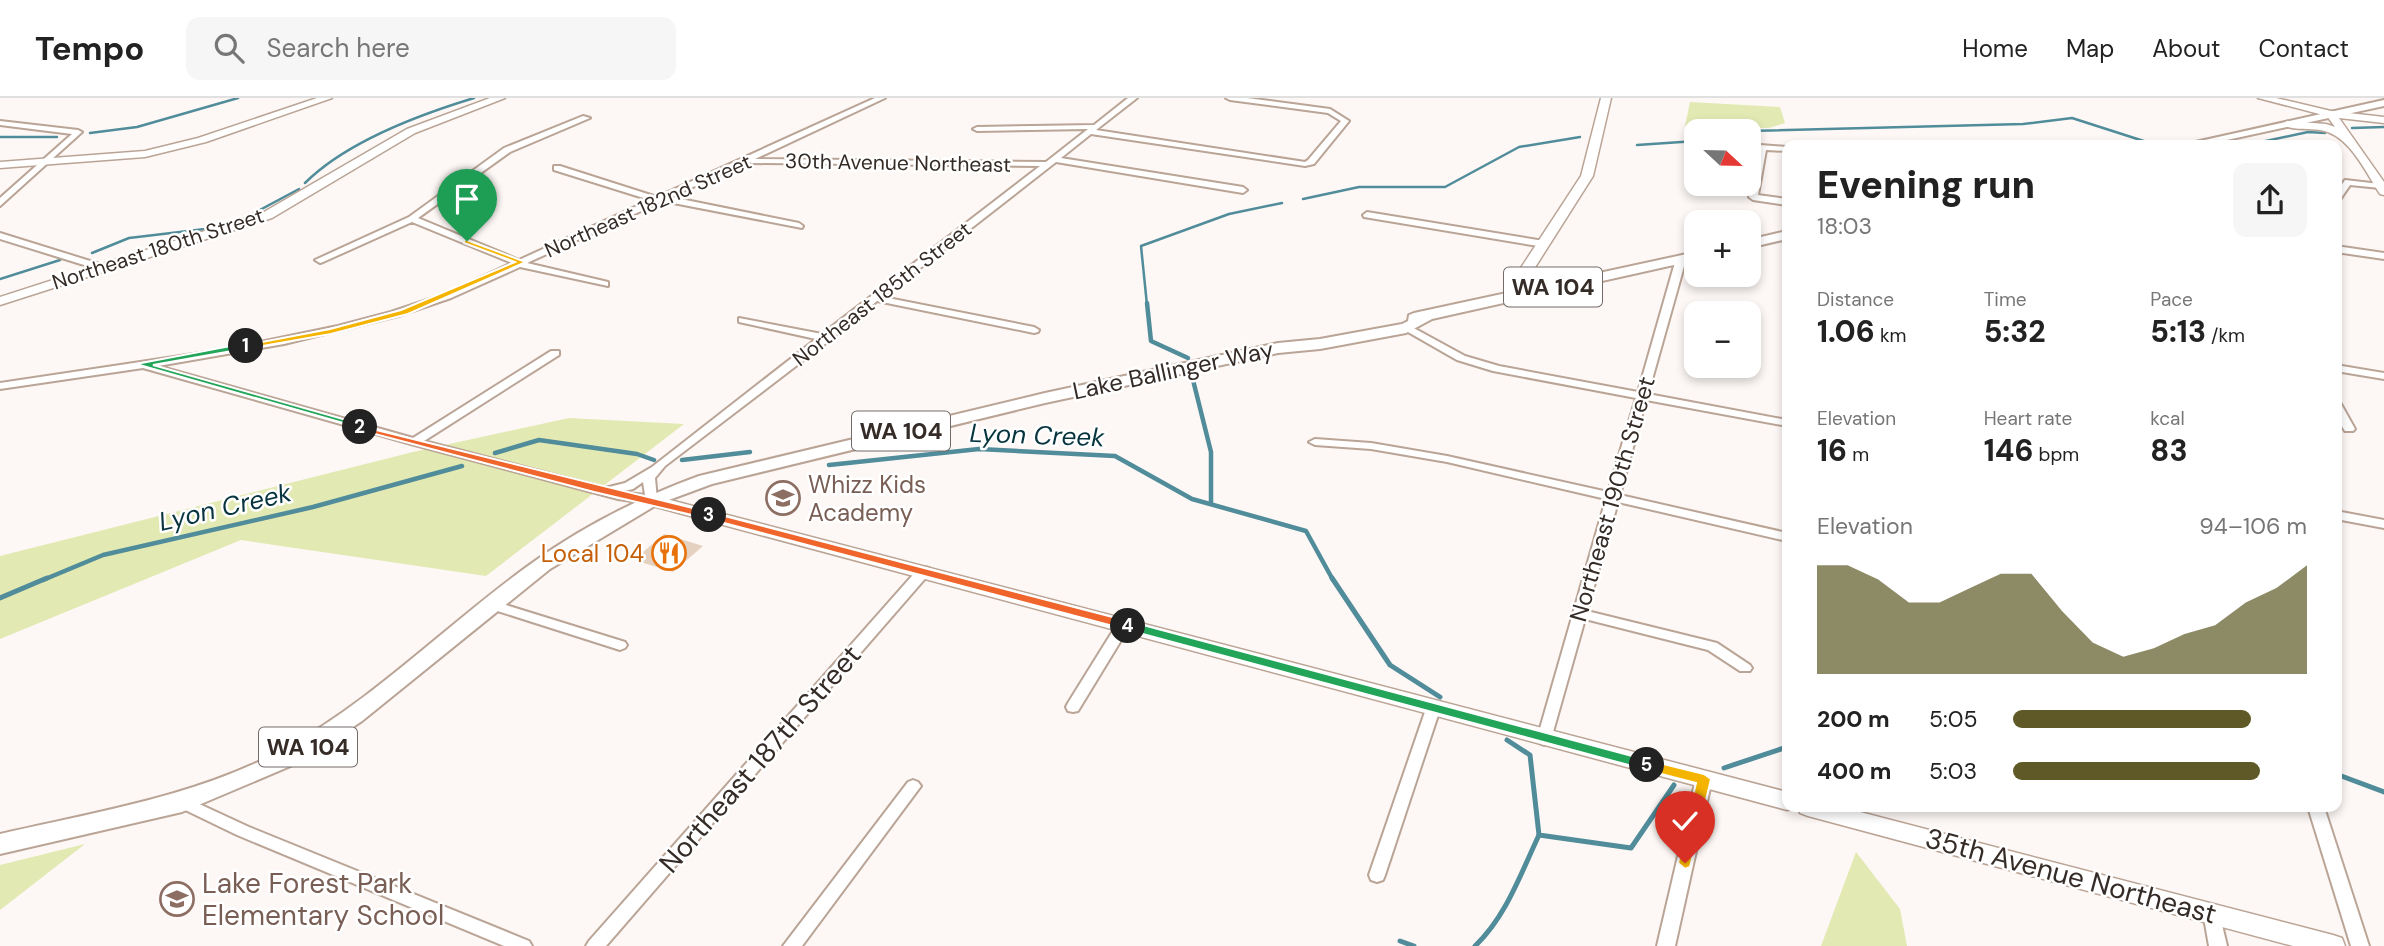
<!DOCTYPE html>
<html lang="en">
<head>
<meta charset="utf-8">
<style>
  :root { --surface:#fff; --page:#f6f6f6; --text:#222; --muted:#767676; --line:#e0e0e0; --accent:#5e5926 }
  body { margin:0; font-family:"DM Sans",sans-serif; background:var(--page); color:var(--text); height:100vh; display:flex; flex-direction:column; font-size:26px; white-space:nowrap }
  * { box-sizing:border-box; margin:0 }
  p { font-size:23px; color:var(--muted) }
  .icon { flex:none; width:38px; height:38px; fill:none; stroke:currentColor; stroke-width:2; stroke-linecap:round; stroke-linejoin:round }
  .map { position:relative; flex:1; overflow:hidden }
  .details { position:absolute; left:1782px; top:42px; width:560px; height:672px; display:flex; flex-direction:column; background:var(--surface); border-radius:14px; box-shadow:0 4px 10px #0003 }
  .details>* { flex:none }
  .needle { width:46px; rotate:112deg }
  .fabs { position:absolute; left:1684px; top:21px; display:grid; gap:14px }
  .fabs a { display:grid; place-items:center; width:77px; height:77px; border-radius:14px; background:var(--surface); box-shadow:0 4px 10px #0003; font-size:35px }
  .pin { position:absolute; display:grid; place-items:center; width:60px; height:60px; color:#fff; margin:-72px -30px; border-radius:50% 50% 50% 0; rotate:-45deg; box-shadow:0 0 7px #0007 }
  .pin .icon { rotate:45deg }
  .km { position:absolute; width:35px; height:35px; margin:-18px; border-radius:50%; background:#222; color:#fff; font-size:19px; line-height:35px; text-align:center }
  .round { display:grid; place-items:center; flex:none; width:74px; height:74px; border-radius:14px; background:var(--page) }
  .overview { display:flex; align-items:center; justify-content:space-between; height:119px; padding:0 35px }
  h1 { font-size:38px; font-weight:800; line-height:52px }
  .metrics { display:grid; grid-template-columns:repeat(3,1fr); gap:10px; height:119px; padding:7px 35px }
  .metrics div { display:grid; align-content:center }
  .metrics b { font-size:30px; font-weight:800 }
  .metrics small { font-size:19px; font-weight:400 }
  .metrics p { font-size:19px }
  .chart { height:196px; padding:14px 35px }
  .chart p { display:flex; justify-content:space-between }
  .chart svg { width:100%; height:126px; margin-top:7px; fill:var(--accent); opacity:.7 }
  ul { padding:0 35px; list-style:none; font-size:23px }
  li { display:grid; grid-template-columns:112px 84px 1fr; align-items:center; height:52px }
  li i { height:18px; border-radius:9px; background:var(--accent) }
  header { display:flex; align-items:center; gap:42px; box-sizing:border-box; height:98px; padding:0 35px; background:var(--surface); border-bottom:2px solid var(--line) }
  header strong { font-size:33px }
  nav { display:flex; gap:38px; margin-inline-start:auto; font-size:24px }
  .search { width:490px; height:63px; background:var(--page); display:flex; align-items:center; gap:18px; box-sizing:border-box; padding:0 24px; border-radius:14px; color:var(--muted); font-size:26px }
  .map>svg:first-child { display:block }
  .green { fill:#e3e9b3 }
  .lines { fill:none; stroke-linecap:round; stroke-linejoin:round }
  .stream-far2 { stroke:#508c9a; stroke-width:2.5 }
  .stream-far1 { stroke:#508c9a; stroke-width:4.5 }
  .stream { stroke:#508c9a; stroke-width:5 }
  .building { fill:#e5d1bf }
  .street-casing { stroke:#baa496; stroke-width:4 }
  .secondary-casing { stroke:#baa496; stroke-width:3 }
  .primary-casing { stroke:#baa496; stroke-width:4 }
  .street { fill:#fff; fill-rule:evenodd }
  .secondary { fill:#fff; fill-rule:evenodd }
  .primary { fill:#fff; fill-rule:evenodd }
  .split-1 { fill:#f5b400; stroke:#fff; stroke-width:2 }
  .split-2 { fill:#22a559; stroke:#fff; stroke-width:2 }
  .split-3 { fill:#f0652b; stroke:#fff; stroke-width:2 }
  .split-4 { fill:#f0652b; stroke:#fff; stroke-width:2 }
  .split-5 { fill:#22a559; stroke:#fff; stroke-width:2 }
  .split-6 { fill:#f5b400; stroke:#fff; stroke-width:2 }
  .labels { text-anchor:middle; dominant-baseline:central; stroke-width:5; stroke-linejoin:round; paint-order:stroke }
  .far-street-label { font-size:21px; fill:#352c27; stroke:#fff }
  .shield { fill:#fff; stroke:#726b68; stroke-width:2 }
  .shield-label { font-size:23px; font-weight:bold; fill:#352c27 }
  .street-label { font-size:24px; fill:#352c27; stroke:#fff }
  .education-label { font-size:24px; fill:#785e54; stroke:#fff; text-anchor:start }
  .food-label { font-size:24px; fill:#c56008; stroke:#fff; text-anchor:end }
  .water-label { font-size:26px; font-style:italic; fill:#07343e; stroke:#fff }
  .near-street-label { font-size:28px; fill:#352c27; stroke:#fff }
  .near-education-label { font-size:28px; fill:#785e54; stroke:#fff; text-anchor:start }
</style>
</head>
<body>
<header>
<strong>Tempo</strong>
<div class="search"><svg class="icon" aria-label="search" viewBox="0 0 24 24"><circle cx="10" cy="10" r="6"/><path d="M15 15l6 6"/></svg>Search here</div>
<nav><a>Home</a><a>Map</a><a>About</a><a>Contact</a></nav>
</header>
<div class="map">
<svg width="2384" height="848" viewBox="0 0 2384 848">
  <rect width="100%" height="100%" fill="#fdf8f5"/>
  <!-- green -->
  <g class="green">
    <path d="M1690 4 1780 9 1785 25 1769 30 1685 28Z"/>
    <path d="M569 320 684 326 486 478 241 442 0 541V458L413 354Z"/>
    <path d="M85 746 0 812V767Z"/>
    <path d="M1856 754 1900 811 1907 848H1821Z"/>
  </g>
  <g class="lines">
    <!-- stream-far2 -->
    <g class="stream-far2">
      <path d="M2352 30 2384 29"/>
      <path d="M1748 33 2023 26 2072 20 2153 46"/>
      <path d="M90 35 137 29 238 0"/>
      <path d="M0 39H57"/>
      <path d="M1637 47 1696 43"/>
      <path d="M2247 47 2308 34 2325 35"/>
      <path d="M305 85C346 44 418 17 474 0"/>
      <path d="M1303 101 1359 89H1445L1519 49 1580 39"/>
      <path d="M92 155 129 140 205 131 241 122 299 91"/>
      <path d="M0 181 60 162"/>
      <path d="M1147 207 1141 148 1229 116 1282 105"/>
    </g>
    <!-- stream-far1 -->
    <g class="stream-far1">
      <path d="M1147 205 1151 243 1188 260"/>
      <path d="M1192 278 1211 354V406"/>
      <path d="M495 355 539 342 637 356 654 362"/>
      <path d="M682 362 750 354"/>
      <path d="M829 367 979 351 1115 358 1192 401 1306 433 1333 482"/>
      <path d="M43 482 103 457 313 409 462 368"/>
    </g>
    <!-- stream -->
    <g class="stream">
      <path d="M1332 480 1390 567 1440 599"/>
      <path d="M0 500 47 480"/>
      <path d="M1507 642 1530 657 1539 737 1631 750 1674 687"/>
      <path d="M1724 670 1787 649"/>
      <path d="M2336 676 2384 694"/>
      <path d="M1400 843 1414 848"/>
      <path d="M1475 848C1506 819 1521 775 1539 737"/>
    </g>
  </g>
  <!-- building -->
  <path class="building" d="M664 436 703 448 673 474 634 462Z"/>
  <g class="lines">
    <!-- street casing -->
    <g class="street-casing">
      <g id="street">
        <path d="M875 0H885L755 61 1046 64 1088 31 977 33 973 31 977 29 1094 27 1128 0H1137L1096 32 1305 64 1308 62 1341 23 1328 15 1230 2 1226 0H1247L1330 11 1349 23 1314 66 1305 68 1091 36 1061 60 1243 89 1247 92 1243 95 1056 64 883 199 1034 229 1039 232 1038 234 1034 235 877 203 830 242 665 368 655 380 657 402 651 406 618 401 411 346 143 270 0 291V285L227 251 338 228 391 214 445 196 512 165 412 124 323 164 320 165 315 162 409 119 504 50 583 18 590 20 510 54 418 120 519 162 650 102 554 72V68H560L657 99ZM748 64 752 65 1040 68 822 236 739 220V224L816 241 652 369 625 385 605 390 424 343 559 257V253H551L413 340 158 268 284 246 398 218 451 200 520 169 608 188V184L527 165 663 103 802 130 803 128 799 125 671 99ZM643 384 645 397 620 394 633 391Z"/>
        <path d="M0 23 78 32 82 34 0 108V100L72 36 0 27Z"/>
        <path d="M1760 47 1787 49V53L1766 52 1758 97 1787 101V107L1753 102 1749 99Z"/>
        <path d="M2345 82 2380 86 2384 88 2380 90 2350 87 2339 103H2336V95Z"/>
        <path d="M1367 114 1544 143 1548 146 1544 149 1364 119 1363 117Z"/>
        <path d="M0 135 103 167 105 169 100 172 97 171 0 141Z"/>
        <path d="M2336 148 2384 155V161L2336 154Z"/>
        <path d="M1681 158 1686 161 1648 296 1787 322V328L1646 302 1620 397 1787 435V443L1618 404 1587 513 1717 545 1750 567 1752 570 1750 573H1740L1708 552 1585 521 1551 641 1549 645 1544 647 1539 645 1537 641 1606 401 1447 364 1371 351 1315 347 1309 344 1315 341 1371 345 1447 358 1608 394 1636 300 1493 273 1457 262 1401 230 1402 228H1410L1465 258 1499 268 1638 294 1676 161Z"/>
        <path d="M2336 267 2384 275V281L2336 273Z"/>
        <path d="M2336 303 2341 306 2355 331 2353 333H2345C2338 323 2336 315 2336 303Z"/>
        <path d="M2336 413 2384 422V430L2336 421Z"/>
        <path d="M924 469 929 470 930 473 929 476 606 848H586L589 843 919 470Z"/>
        <path d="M493 503 625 544 627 547 625 550 620 552 488 510 486 507Z"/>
        <path d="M1124 521 1129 523 1131 526 1078 613 1073 614 1068 613 1066 609 1068 605 1119 523Z"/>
        <path d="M1433 606 1438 607 1440 611 1385 777 1383 782 1377 784 1371 782 1369 777 1426 611 1428 607Z"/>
        <path d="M1704 675 1709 677 1712 681 1675 848H1657L1696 681 1699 677Z"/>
        <path d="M913 682 918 684 921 688 918 692 802 848H783L908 684Z"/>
        <path d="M182 698 249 729 529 843 532 848H504L237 737 177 708 174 704 177 700Z"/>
        <path d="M2308 709H2324L2369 848H2351Z"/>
        <path d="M2211 807 2217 809 2219 814 2227 848H2209L2203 814 2205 809Z"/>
      </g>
    </g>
    <!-- secondary casing -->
    <g class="secondary-casing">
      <g id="secondary">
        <path d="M317 0H332L206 44 145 59 0 70V64L145 53 198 40Z"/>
        <path d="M490 0H505L415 35 272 120 0 207V199L264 114 407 31Z"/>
        <path d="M1601 0H1611L1593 78 1527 182 1537 194 1530 198 1525 197 1513 182 1581 78Z"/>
        <path d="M2258 0H2276L2331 13 2384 19V25L2339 20 2384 84V97L2380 96C2365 73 2349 36 2320 32 2308 30 2291 33 2282 26L2287 23 2326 26 2335 29 2327 18Z"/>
        <path d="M651 397 1787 694V709H1795L1787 712 645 406 642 402 645 398Z"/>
        <path d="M1797 709H1841L2333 837 2342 840 2345 848H2293L1808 718 1800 715Z"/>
      </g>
    </g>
    <!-- primary casing -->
    <g class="primary-casing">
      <g id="primary">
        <path d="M2384 2V8L2204 47H2182Z"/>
        <path d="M1787 133V141L1748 150V142Z"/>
        <path d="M1696 154V162L1432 221 1406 235 1320 251 1278 255 1045 305 712 386 658 406 550 471 362 623 300 664 182 714 0 756V736C95 714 198 698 284 651 376 601 450 523 535 463 585 427 642 399 699 378L1045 295 1278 245 1320 241 1402 226 1408 223 1409 217 1414 215Z"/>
      </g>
    </g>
    <!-- street -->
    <use href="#street" class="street"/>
    <!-- secondary -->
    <use href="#secondary" class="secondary"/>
    <!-- primary -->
    <use href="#primary" class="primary"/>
  </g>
  <!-- split-1 -->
  <path class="split-1" d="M464 141 526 164 408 216 331 236 246 251 241 248 330 231 401 212 515 164 464 145Z"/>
  <!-- split-2 -->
  <path class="split-2" d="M246 245 249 250 153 267 364 327V331L136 266Z"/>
  <!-- split-3 -->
  <path class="split-3" d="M356 327 713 415 715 417 709 421 594 394 356 331Z"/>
  <!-- split-4 -->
  <path class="split-4" d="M709 414 1128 523 1135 528 1128 532 705 420V415Z"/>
  <!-- split-5 -->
  <path class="split-5" d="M1128 523 1647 662 1654 667 1647 672 1124 531V525Z"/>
  <!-- split-6 -->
  <path class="split-6" d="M1647 662 1704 676 1711 681 1690 769 1685 771 1678 765 1696 685 1642 671 1640 667Z"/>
  <!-- icons -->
  <defs>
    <g id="school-ring" transform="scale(1.75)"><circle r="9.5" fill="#fff" stroke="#8d6e63" stroke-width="1.5"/><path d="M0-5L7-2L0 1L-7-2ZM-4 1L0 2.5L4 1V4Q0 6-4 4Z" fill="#8d6e63"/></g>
    <g id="restaurant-ring" transform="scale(1.75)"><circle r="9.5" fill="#fff" stroke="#e8710a" stroke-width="1.5"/><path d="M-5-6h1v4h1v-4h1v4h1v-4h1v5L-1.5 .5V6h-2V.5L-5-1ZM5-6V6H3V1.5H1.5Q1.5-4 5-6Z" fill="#e8710a"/></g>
  </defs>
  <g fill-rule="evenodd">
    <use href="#school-ring" x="783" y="400"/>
    <use href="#restaurant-ring" x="669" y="455"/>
    <use href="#school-ring" x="177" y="801"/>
  </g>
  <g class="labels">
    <!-- far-street labels -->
    <g class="far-street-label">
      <text transform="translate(898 65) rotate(1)">30th Avenue Northeast</text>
      <text transform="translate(648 108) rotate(-24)">Northeast 182nd Street</text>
      <text transform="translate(158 151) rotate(-18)">Northeast 180th Street</text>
      <text transform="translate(882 196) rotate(-38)">Northeast 185th Street</text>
    </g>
    <!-- shield labels -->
    <g class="shield">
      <rect x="1504" y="169.5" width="98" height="39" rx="5"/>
      <rect x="852" y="313.5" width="98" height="39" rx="5"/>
      <rect x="259" y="629.5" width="98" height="39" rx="5"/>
    </g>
    <g class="shield-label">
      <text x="1553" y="189">WA 104</text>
      <text x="901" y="333">WA 104</text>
      <text x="308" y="649">WA 104</text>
    </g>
    <!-- street labels -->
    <g class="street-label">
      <text transform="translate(1173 272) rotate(-12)">Lake Ballinger Way</text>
      <text transform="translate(1612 401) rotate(-74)">Northeast 190th Street</text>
    </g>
    <!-- education labels -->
    <g class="education-label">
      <text x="808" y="386">Whizz Kids<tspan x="808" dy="28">Academy</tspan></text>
    </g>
    <!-- food labels -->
    <g class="food-label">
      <text x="644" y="455">Local 104</text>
    </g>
    <!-- water labels -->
    <g class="water-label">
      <text transform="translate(1037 337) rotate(2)">Lyon Creek</text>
      <text transform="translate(225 409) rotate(-13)">Lyon Creek</text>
    </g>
    <!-- near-street labels -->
    <g class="near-street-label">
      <text transform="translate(760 661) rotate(-49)">Northeast 187th Street</text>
      <text transform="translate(2071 778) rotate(15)">35th Avenue Northeast</text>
    </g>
    <!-- near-education labels -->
    <g class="near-education-label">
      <text x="202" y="785">Lake Forest Park<tspan x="202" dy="32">Elementary School</tspan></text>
    </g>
  </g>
</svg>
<div class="fabs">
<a><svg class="needle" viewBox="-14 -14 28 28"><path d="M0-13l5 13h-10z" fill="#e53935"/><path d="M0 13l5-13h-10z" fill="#767676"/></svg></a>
<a>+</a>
<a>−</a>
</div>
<div class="pin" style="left:467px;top:143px;background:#1e9e55"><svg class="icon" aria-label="arrive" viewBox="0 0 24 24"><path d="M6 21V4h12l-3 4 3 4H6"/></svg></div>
<div class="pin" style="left:1685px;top:765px;background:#d93025"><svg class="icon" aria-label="check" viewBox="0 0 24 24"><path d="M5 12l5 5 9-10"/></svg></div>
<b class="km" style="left:246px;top:248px">1</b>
<b class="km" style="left:360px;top:329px">2</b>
<b class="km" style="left:709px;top:417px">3</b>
<b class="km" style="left:1128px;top:528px">4</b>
<b class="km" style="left:1647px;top:667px">5</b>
<section class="details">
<div class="overview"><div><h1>Evening run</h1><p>18:03</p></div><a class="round"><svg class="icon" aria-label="share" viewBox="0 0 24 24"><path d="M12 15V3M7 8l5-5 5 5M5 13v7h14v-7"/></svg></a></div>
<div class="metrics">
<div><p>Distance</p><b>1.06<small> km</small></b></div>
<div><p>Time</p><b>5:32</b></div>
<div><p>Pace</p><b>5:13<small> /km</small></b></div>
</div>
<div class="metrics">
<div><p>Elevation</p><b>16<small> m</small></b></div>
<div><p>Heart rate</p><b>146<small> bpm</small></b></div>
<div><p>kcal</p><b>83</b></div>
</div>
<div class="chart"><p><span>Elevation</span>94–106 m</p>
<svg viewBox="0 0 160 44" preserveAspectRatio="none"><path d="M0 44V6L10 6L20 11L30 19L40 19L50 14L60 9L70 9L80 22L90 33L100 38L110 35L120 30L130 27L140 19L150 14L160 6V44z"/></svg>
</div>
<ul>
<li><b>200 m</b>5:05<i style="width:81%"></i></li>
<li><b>400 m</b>5:03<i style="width:84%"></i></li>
</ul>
</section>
</div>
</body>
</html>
